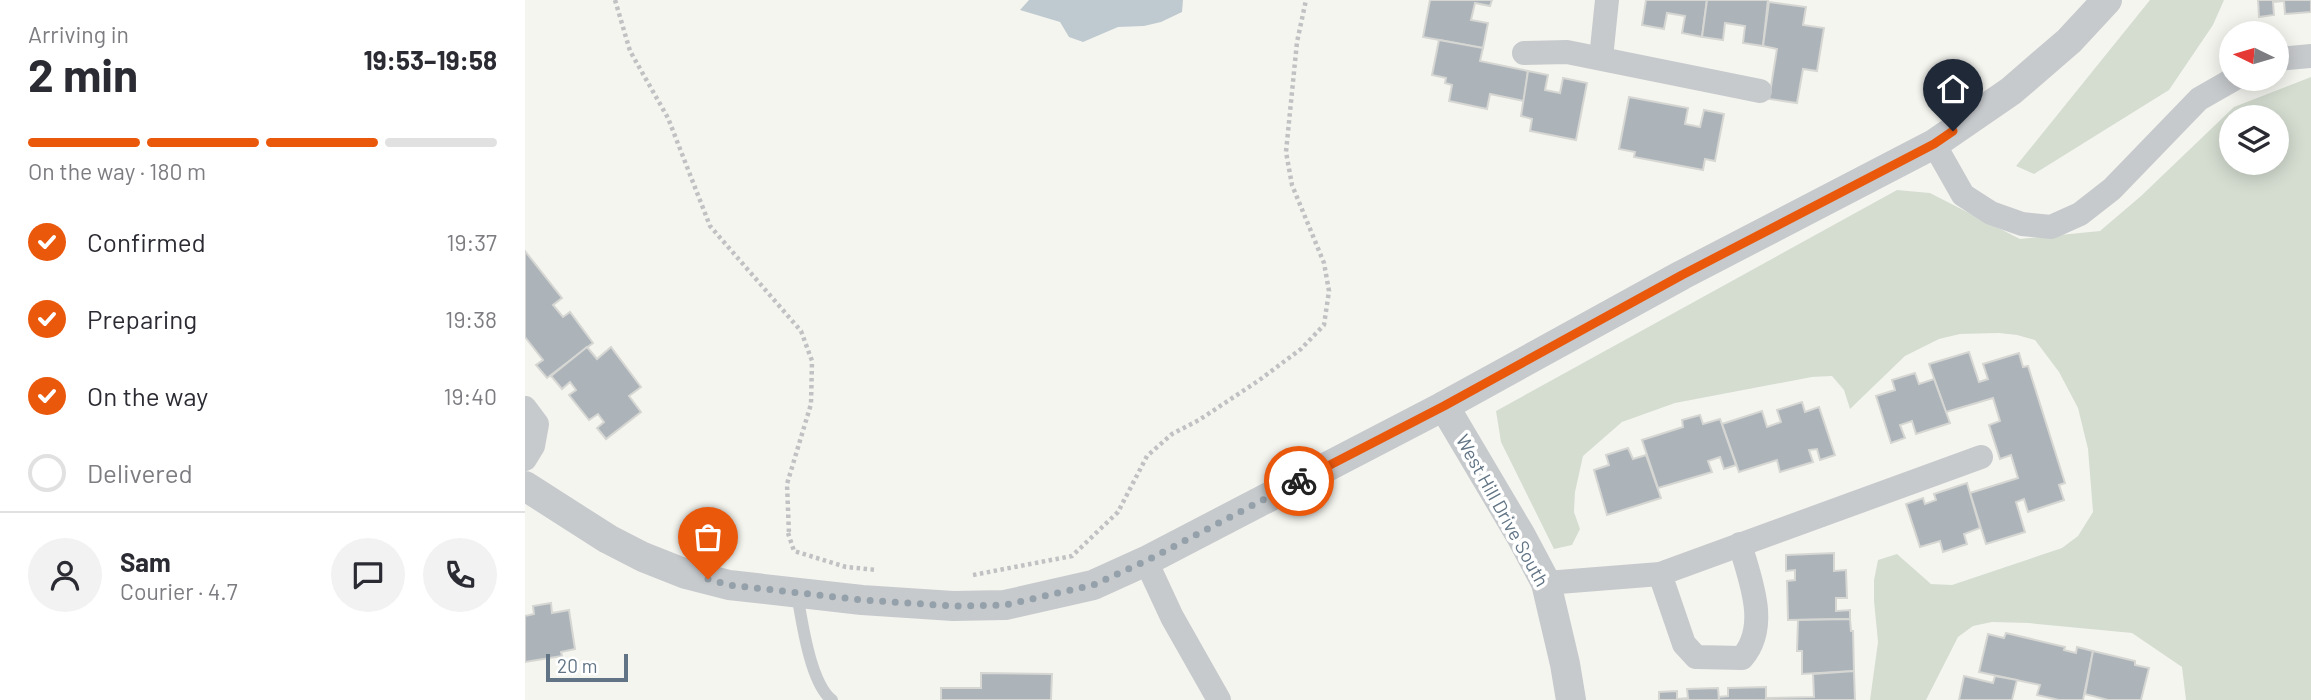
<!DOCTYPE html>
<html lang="en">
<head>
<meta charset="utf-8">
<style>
	:root { --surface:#fff; --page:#f2f2f3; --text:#2b2b33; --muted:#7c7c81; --line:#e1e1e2; --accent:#ea580c }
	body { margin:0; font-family:Barlow,sans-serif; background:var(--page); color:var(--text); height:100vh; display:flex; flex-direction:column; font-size:26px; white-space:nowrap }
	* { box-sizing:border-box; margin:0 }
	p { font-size:23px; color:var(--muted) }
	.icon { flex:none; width:38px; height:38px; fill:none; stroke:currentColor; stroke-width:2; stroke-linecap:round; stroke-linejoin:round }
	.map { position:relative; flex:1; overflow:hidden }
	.side { display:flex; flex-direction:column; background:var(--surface); width:525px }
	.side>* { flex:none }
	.needle { width:46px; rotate:275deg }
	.controls { position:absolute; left:1694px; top:21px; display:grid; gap:14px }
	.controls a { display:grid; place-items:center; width:70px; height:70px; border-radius:50%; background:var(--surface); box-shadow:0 4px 18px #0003; font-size:35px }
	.scale { position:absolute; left:21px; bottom:18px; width:82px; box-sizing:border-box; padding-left:7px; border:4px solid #617485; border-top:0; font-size:19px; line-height:24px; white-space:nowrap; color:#617485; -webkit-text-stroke:5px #fff; paint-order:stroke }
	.pin { position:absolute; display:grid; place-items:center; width:60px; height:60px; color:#fff; margin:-72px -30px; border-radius:50% 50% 50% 0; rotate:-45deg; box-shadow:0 0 7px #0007 }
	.pin .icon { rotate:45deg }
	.courier { position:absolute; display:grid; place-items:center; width:70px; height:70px; margin:-35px; border:5px solid #ea580c; border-radius:50%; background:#fff; color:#222; box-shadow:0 2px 9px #0007 }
	.headline em { font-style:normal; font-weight:700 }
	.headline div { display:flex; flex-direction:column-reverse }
	.headline { display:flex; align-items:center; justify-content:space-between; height:119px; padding:0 28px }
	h1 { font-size:46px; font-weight:700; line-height:52px }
	.bar { display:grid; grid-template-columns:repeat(4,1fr); gap:10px 7px; align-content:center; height:84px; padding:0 28px }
	.bar i { height:9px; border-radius:5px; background:var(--line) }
	.bar .current { background:var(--accent) }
	.bar p { grid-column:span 4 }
	.line { display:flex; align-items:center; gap:18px; padding:0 28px; border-top:2px solid var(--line) }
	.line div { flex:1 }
	.round { display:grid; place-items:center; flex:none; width:74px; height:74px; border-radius:37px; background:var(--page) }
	ol { padding:0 28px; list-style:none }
	li { display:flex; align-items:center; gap:21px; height:77px }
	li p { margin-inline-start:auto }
	li .icon { padding:7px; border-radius:50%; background:var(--accent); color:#fff; stroke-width:4 }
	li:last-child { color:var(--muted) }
	li i { width:38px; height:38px; border:4px solid var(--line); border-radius:50% }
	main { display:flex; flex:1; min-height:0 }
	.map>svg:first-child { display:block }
	.green { fill:#d5ddd1; fill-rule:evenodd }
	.water { fill:#bfcad0 }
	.building { fill:#acb4ba; stroke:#d6d6d3; stroke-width:2 }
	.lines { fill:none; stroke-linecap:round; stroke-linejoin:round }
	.path { stroke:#c0c1c3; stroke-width:4.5; stroke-dasharray:3.5 3.5; stroke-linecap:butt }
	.service { stroke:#c7cacd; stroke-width:12 }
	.minor { stroke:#c7cacd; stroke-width:24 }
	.tertiary { stroke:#c7cacd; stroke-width:30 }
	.done { stroke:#95a1aa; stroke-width:7; stroke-dasharray:0 12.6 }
	.route { stroke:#ea580c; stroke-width:9 }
	.labels { text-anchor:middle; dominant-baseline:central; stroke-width:7; stroke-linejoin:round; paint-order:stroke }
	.street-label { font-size:19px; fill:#617485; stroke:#fff }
</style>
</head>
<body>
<main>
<section class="side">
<div class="headline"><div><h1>2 min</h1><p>Arriving in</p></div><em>19:53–19:58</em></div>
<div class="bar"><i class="current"></i><i class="current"></i><i class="current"></i><i></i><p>On the way · 180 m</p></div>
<ol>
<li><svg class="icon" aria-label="check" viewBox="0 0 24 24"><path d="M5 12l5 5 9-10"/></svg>Confirmed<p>19:37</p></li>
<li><svg class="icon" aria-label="check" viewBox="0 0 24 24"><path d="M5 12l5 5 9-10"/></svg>Preparing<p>19:38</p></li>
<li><svg class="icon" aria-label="check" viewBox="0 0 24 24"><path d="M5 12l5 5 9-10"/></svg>On the way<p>19:40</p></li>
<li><i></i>Delivered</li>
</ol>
<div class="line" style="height:126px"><a class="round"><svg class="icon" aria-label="person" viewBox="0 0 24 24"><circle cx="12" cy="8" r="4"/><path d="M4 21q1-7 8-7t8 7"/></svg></a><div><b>Sam</b><p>Courier · 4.7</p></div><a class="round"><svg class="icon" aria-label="chat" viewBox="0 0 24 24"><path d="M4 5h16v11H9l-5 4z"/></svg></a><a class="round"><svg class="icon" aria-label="phone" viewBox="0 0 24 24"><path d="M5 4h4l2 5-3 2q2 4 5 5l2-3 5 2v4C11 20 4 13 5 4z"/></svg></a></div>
</section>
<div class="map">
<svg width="1786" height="700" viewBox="0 0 1786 700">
	<rect width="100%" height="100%" fill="#f5f5f0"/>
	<g class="green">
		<polygon points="1625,0 1699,0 1688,25 1644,90 1509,174 1491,166"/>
		<path d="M 1786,77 L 1786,700 L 1661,700 L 1657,667 L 1607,633 L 1503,623 L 1467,622 L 1448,626 L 1433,637 L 1401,700 L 1345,700 L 1353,642 L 1349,601 L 1349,580 L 1353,560 L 1372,554 L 1406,584 L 1427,585 L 1537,548 L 1553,536 L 1568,512 L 1563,449 L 1553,408 L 1534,372 L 1510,340 L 1492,335 L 1474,333 L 1435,334 L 1414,339 L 1380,356 L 1325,409 L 1319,390 L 1307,376 L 1287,377 L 1150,403 L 1097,422 L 1058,456 L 1050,492 L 1049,512 L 1055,529 L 1047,545 L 1029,549 L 976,442 L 971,411 L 1372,190 L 1405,193 L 1495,239 L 1575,231 L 1616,196 L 1709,107 ZM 1706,117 L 1752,117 L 1752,163 L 1706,163 Z"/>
	</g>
	<polygon class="water" points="504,0 658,0 657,12 636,22 619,26 593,27 558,42 544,37 535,22 495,10"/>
	<g class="building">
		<polygon points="905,0 967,0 965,6 950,3 946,20 963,23 958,48 898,37"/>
		<polygon points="1121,0 1182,0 1177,37 1157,33 1160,16 1142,13 1139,29 1117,25"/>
		<polygon points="1182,0 1243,0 1238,46 1218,43 1220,26 1200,23 1198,40 1177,37"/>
		<polygon points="1733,0 1786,0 1786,12 1760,14 1759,1 1748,2 1749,15 1734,17"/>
		<polygon points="1244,2 1281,7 1278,25 1299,28 1292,71 1278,69 1272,103 1244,99 1252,49 1238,46"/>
		<polygon points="914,40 958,48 955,61 1003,71 999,101 965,94 962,109 924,101 927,85 920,83 921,78 907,75"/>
		<polygon points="1003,71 1023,75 1020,90 1035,93 1038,78 1062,83 1051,140 1005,131 1007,119 996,116"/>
		<polygon points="1104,97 1163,108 1160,124 1175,127 1179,110 1199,114 1190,161 1180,159 1178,170 1109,157 1110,152 1094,149"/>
		<polygon points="0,251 37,298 28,305 38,317 45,312 68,343 22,378 11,365 18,360 0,337"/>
		<polygon points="62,347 72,359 86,347 116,387 104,396 116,412 81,439 72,428 79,422 73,414 64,420 44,395 51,390 45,382 37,389 26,376"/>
		<polygon points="1444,352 1454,382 1463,379 1458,364 1494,353 1498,367 1503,366 1540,483 1534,485 1539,500 1503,512 1499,499 1491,502 1500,532 1461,544 1445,493 1493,478 1486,455 1475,459 1464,425 1475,421 1468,398 1421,412 1404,364"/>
		<polygon points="1390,373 1394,384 1409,379 1425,423 1391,434 1387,421 1375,425 1380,438 1366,443 1351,396 1370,390 1367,380"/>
		<polygon points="1277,402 1280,412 1294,407 1310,455 1295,460 1292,449 1284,450 1288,462 1255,472 1252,460 1214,472 1197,424 1237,411 1242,427 1256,422 1252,410"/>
		<polygon points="1175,415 1178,424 1195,419 1211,465 1199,469 1195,457 1183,461 1187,472 1133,488 1117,440 1158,427 1157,420"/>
		<polygon points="1103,448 1108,459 1121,455 1136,498 1082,515 1069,470 1084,465 1081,455"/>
		<polygon points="1442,483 1455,528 1439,534 1442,544 1418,552 1415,541 1395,547 1381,504 1398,498 1400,504 1411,500 1409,494"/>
		<polygon points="1309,553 1309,571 1321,570 1322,598 1311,598 1311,611 1325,610 1325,619 1263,620 1262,581 1270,580 1270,570 1261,571 1261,555"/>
		<polygon points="26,603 27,613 44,610 50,649 36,652 37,656 0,662 0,616 9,614 8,606"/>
		<polygon points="1325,619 1326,631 1328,631 1329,671 1277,674 1277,651 1272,651 1273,620"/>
		<polygon points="1481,633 1540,647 1539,650 1551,653 1552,647 1568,651 1558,700 1534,700 1512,695 1515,685 1454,672 1463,634 1479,638"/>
		<polygon points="1568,651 1610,661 1610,665 1624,668 1616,700 1583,700 1560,694"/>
		<polygon points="1329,671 1330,700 1241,700 1241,698 1289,697 1288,674"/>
		<polygon points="456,673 527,674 526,700 416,700 416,688 456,688"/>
		<polygon points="1439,676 1468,683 1470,676 1492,680 1487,700 1434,700"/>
		<polygon points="1241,687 1241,700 1194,700 1194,697 1203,696 1203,688"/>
		<polygon points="1193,688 1194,700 1134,700 1134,692 1152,691 1152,699 1163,698 1162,689"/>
	</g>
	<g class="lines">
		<g class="path">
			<polyline points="90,0 105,51 143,118 185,226 276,331 287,361 286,404 262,484 264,534"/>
			<polyline points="263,533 269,551 321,567 352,570"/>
			<polyline points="448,575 547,556 593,512 622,456 647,434 674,420 733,381 776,349 799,325 804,291 799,263 767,185 761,152 772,42 781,0"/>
		</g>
		<path class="service" d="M 272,594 C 277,621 285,683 307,700"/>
		<g class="minor">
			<polyline points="999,53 1042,52 1235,91"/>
			<polyline points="1076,58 1082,0"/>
			<polyline points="1752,59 1786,56"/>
			<polyline points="1409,144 1438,195 1466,213 1497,224 1526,227 1555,214 1587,189 1674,99 1709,79"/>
			<polyline points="0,408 12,424 8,446 0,459"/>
			<polyline points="621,561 647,617 694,700"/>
			<path d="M 1135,574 L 1159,644 L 1171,657 L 1217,658 C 1245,626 1225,580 1215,544"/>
			<polyline points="1021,583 1135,574 1456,457"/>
		</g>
		<g class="tertiary">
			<polyline points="919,406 996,536 1021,583 1040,664 1046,700"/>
			<polyline points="0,486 83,539 118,557 161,574 204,585 337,600 428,606 480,605 568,585 621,561 919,406 1157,275 1409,144 1486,91 1544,41 1582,0"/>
		</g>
	</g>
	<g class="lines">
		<polyline class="done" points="183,579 204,585 337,600 428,606 480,605 568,585 621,561 774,481"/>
		<polyline class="route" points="774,481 919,406 1157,275 1409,144 1428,131"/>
	</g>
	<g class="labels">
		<g class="street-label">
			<text transform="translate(978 510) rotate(61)">West Hill Drive South</text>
		</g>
	</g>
</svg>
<div class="controls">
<a><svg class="needle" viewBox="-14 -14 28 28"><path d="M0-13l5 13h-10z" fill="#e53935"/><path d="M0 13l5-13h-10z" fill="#7c7c81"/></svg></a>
<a><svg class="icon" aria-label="layers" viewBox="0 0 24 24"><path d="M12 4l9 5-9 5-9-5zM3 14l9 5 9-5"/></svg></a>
</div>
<div class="scale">20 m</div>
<div class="pin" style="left:183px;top:579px;background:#ea580c"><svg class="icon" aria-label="bag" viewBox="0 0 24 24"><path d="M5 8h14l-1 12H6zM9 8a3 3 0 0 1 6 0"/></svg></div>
<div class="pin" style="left:1428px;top:131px;background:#1f2937"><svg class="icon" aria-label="home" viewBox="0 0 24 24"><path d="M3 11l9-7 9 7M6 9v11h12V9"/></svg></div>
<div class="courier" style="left:774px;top:481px"><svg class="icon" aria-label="bike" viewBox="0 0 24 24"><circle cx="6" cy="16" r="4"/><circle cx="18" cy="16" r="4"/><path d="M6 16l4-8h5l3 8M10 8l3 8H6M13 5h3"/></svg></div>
</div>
</main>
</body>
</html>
